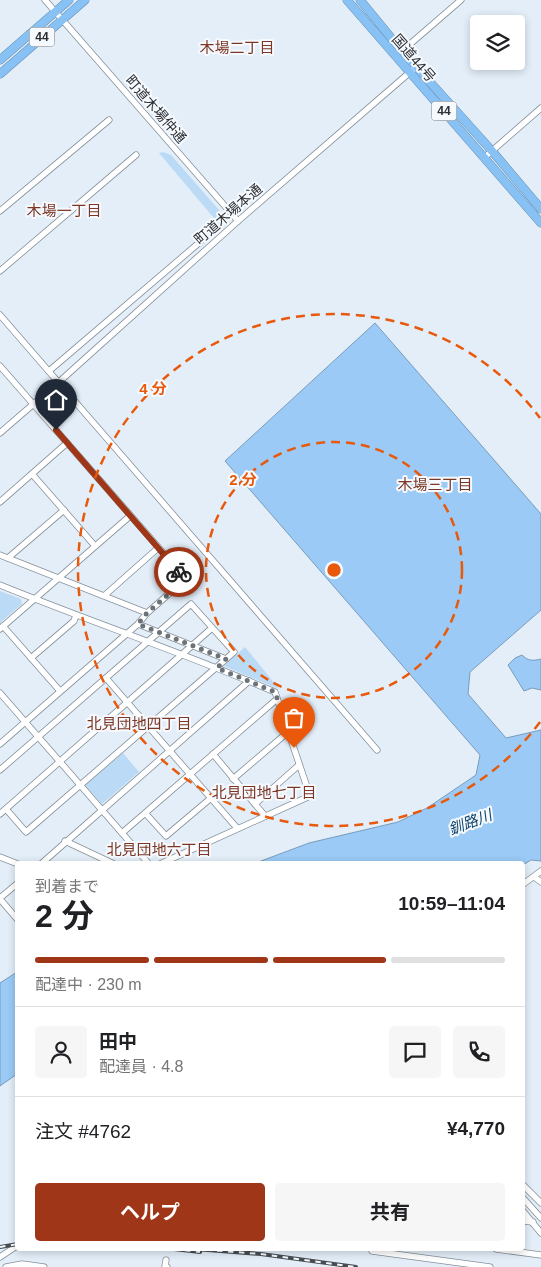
<!DOCTYPE html>
<html lang="ja">
<head>
<meta charset="utf-8">
<style>
	:root { --surface:#fff; --page:#f6f6f6; --text:#202124; --muted:#757577; --line:#e0e0e0; --accent:#9e3617 }
	body { margin:0; font-family:Arial,"Noto Sans JP",sans-serif; background:var(--page); color:var(--text); height:100vh; display:flex; flex-direction:column; font-size:19px; white-space:nowrap }
	* { box-sizing:border-box; margin:0 }
	p { font-size:16px; color:var(--muted) }
	.icon { flex:none; width:28px; height:28px; fill:none; stroke:currentColor; stroke-width:2; stroke-linecap:round; stroke-linejoin:round }
	.map { position:relative; flex:1; overflow:hidden }
	.drawer { position:absolute; left:15px; top:861px; width:510px; height:390px; display:flex; flex-direction:column; background:var(--surface); border-radius:5px; box-shadow:0 2px 8px #0003 }
	.drawer>* { flex:none }
	.fabs { position:absolute; left:470px; top:15px; display:grid; gap:10px }
	.fabs a { display:grid; place-items:center; width:55px; height:55px; border-radius:5px; background:var(--surface); box-shadow:0 2px 8px #0003; font-size:25px }
	.pin { position:absolute; display:grid; place-items:center; width:42px; height:42px; color:#fff; margin:-51px -21px; border-radius:50% 50% 50% 0; rotate:-45deg; box-shadow:0 0 5px #0007 }
	.pin .icon { rotate:45deg }
	.courier { position:absolute; display:grid; place-items:center; width:50px; height:50px; margin:-25px; border:4px solid #9e3617; border-radius:50%; background:#fff; color:#222; box-shadow:0 1px 6px #0007 }
	.head em { font-style:normal; font-weight:700 }
	.head div { display:flex; flex-direction:column-reverse }
	.head { display:flex; align-items:center; justify-content:space-between; height:85px; padding:0 20px }
	h1 { font-size:32px; font-weight:700; line-height:38px }
	.bar { display:grid; grid-template-columns:repeat(4,1fr); gap:8px 5px; align-content:center; height:60px; padding:0 20px }
	.bar i { height:6px; border-radius:4px; background:var(--line) }
	.bar .selected { background:var(--accent) }
	.bar p { grid-column:span 4 }
	.line { display:flex; align-items:center; gap:12px; padding:0 20px; border-top:1px solid var(--line) }
	.line div { flex:1 }
	.round { display:grid; place-items:center; flex:none; width:52px; height:52px; border-radius:5px; background:var(--page) }
	.button { display:flex; gap:10px; margin-top:auto; padding:10px 20px }
	.button a { flex:1; height:58px; border-radius:5px; background:var(--accent); color:#fff; font-size:20px; font-weight:700; line-height:58px; text-align:center }
	.button a+a { background:var(--page); color:var(--text) }
	.map>svg:first-child { display:block }
	.green { fill:#bbdaf6 }
	.water { fill:#9acaf5; stroke:#799cbb }
	.lines { fill:none; stroke-linecap:round; stroke-linejoin:round }
	.minor-casing { stroke:#859099; stroke-width:7 }
	.highway-casing { stroke:#678fb1; stroke-width:9 }
	.minor { stroke:#fff; stroke-width:5.5 }
	.highway { stroke:#88c2f5; stroke-width:8 }
	.rail-casing { stroke:#474d52; stroke-width:4 }
	.rail { stroke:#f6faff; stroke-width:2; stroke-dasharray:5.5; stroke-linecap:butt }
	.done { stroke:#6b7278; stroke-width:5; stroke-dasharray:0 9 }
	.route { stroke:#9e3617; stroke-width:6 }
	.ring { fill:none; stroke:#e8590c; stroke-width:2.5; stroke-dasharray:9 6 }
	.labels { text-anchor:middle; dominant-baseline:central; stroke-width:4; stroke-linejoin:round; paint-order:stroke }
	.shield { fill:#f6faff; stroke:#686c70; stroke-width:1 }
	.shield-label { font-size:12px; font-weight:bold; fill:#2b2f33 }
	.street-label { font-size:14px; fill:#2b2f33; stroke:#f6faff }
	.neighbourhood-label { font-size:15px; fill:#7b3724; stroke:#f6faff }
	.water-label { font-size:15px; font-style:italic; fill:#0d436c; stroke:#f6faff }
	.centre { fill:#e8590c; stroke:#f6faff; stroke-width:2.5 }
	.ring-label { font-size:15px; text-anchor:middle; font-weight:bold; fill:#e8590c; stroke:#f6faff; stroke-width:4; stroke-linejoin:round; paint-order:stroke }
</style>
</head>
<body>
<div class="map">
<svg width="541" height="1267" viewBox="0 0 541 1267">
	<rect width="100%" height="100%" fill="#e3eef9"/>
	<g class="green">
		<polygon points="163,152 171,155 226,218 219,224 159,153"/>
		<polygon points="0,591 21,599 22,604 0,623"/>
		<polygon points="245,647 279,689 224,666"/>
		<polygon points="123,753 139,772 102,804 85,785"/>
	</g>
	<g class="water">
		<polygon points="375,323 541,514 541,610 470,672 468,694 506,738 541,730 541,861 531,860 523,865 253,864 309,843 398,822 427,808 476,775 480,755 225,461"/>
		<path d="M 522,655 C 528,661 533,661 541,659 L 541,690 L 532,688 L 524,691 L 508,665 L 515,658 Z"/>
		<polygon points="17,972 17,1074 0,1086 0,983"/>
	</g>
	<g class="lines">
		<defs>
			<g id="minor">
				<polyline points="45,0 238,221"/>
				<polyline points="402,51 461,0"/>
				<polyline points="485,157 541,108"/>
				<polyline points="0,211 109,120"/>
				<polyline points="0,271 136,155"/>
				<polyline points="0,315 377,750"/>
				<polyline points="0,366 186,579 147,613 138,624 0,744"/>
				<polyline points="49,371 200,242"/>
				<polyline points="0,433 59,382 238,221 416,67"/>
				<polyline points="32,474 95,546"/>
				<polyline points="0,502 67,443"/>
				<polyline points="0,555 147,613"/>
				<polyline points="8,558 64,510"/>
				<path d="M 0,585 C 91,622 184,653 275,692 L 310,796 L 160,864"/>
				<polyline points="105,595 158,548"/>
				<polyline points="3,626 60,691"/>
				<polyline points="0,629 130,516"/>
				<polyline points="31,658 74,621 76,615"/>
				<polyline points="106,678 237,828"/>
				<polyline points="0,693 149,864"/>
				<polyline points="213,754 265,816"/>
				<polyline points="0,770 191,604 234,652 226,659 138,624"/>
				<polyline points="233,779 288,732"/>
				<polyline points="255,804 299,765"/>
				<polyline points="6,809 26,832 226,659"/>
				<polyline points="0,814 212,628"/>
				<polyline points="146,814 166,836 211,798"/>
				<polyline points="122,833 277,699"/>
				<polyline points="65,841 114,864"/>
				<polyline points="0,857 18,864"/>
				<polyline points="41,864 249,681"/>
				<polyline points="534,877 541,882"/>
				<polyline points="522,885 541,871"/>
				<polyline points="0,898 18,883"/>
				<polyline points="0,899 18,920"/>
				<polyline points="522,1184 541,1203"/>
				<polyline points="522,1197 541,1218"/>
				<polyline points="522,1210 541,1233"/>
				<polyline points="522,1221 533,1222"/>
				<polyline points="496,1249 541,1255"/>
				<polyline points="372,1251 490,1267"/>
				<polyline points="0,1257 18,1245"/>
				<polyline points="166,1260 165,1266 167,1267"/>
				<polyline points="6,1267 22,1264 44,1267"/>
			</g>
			<g id="highway">
				<polyline points="347,0 541,223"/>
				<polyline points="360,0 402,51 492,151 541,209"/>
				<polyline points="0,60 69,0"/>
				<polyline points="0,74 85,0"/>
			</g>
		</defs>
		<use href="#minor" class="minor-casing"/>
		<use href="#highway" class="highway-casing"/>
		<use href="#minor" class="minor"/>
		<use href="#highway" class="highway"/>
		<defs>
			<g id="rail">
				<polyline points="0,1247 18,1244"/>
				<polyline points="174,1249 200,1252"/>
				<polyline points="195,1249 261,1254 356,1267"/>
			</g>
		</defs>
		<use href="#rail" class="rail-casing"/>
		<use href="#rail" class="rail"/>
	</g>
	<g class="lines">
		<polyline class="done" points="179,572 186,579 147,613 138,624 226,659 217,668 275,692 294,748"/>
		<polyline class="route" points="56,430 179,572"/>
	</g>
	<g class="ring">
		<circle cx="334" cy="570" r="128"/>
		<path d="M540 722A256 256 0 1 1 540 418"/>
	</g>
	<g class="labels">
		<g class="shield">
			<rect x="29.5" y="27.5" width="25" height="19" rx="4"/>
			<rect x="431.5" y="101.5" width="25" height="19" rx="4"/>
		</g>
		<g class="shield-label">
			<text x="42" y="37">44</text>
			<text x="444" y="111">44</text>
		</g>
		<g class="street-label">
			<text transform="translate(414 58) rotate(49)">国道44号</text>
			<text transform="translate(156 109) rotate(49)">町道木場仲通</text>
			<text transform="translate(228 214) rotate(-41)">町道木場本通</text>
		</g>
		<g class="neighbourhood-label">
			<text x="237" y="47">木場二丁目</text>
			<text x="64" y="210">木場一丁目</text>
			<text x="435" y="484">木場三丁目</text>
			<text x="139" y="723">北見団地四丁目</text>
			<text x="264" y="792">北見団地七丁目</text>
			<text x="159" y="849">北見団地六丁目</text>
		</g>
		<g class="water-label">
			<text transform="translate(470 822) rotate(-21)">釧路川</text>
		</g>
	</g>
	<circle cx="334" cy="570" r="8" class="centre"/>
	<g class="ring-label">
		<text x="153" y="394">4 分</text>
		<text x="243" y="485">2 分</text>
	</g>
</svg>
<div class="fabs">
<a><svg class="icon" aria-label="layers" viewBox="0 0 24 24"><path d="M12 4l9 5-9 5-9-5zM3 14l9 5 9-5"/></svg></a>
</div>
<div class="pin" style="left:294px;top:748px;background:#ea580c"><svg class="icon" aria-label="bag" viewBox="0 0 24 24"><path d="M5 8h14l-1 12H6zM9 8a3 3 0 0 1 6 0"/></svg></div>
<div class="pin" style="left:56px;top:430px;background:#1f2937"><svg class="icon" aria-label="home" viewBox="0 0 24 24"><path d="M3 11l9-7 9 7M6 9v11h12V9"/></svg></div>
<div class="courier" style="left:179px;top:572px"><svg class="icon" aria-label="bike" viewBox="0 0 24 24"><circle cx="6" cy="16" r="4"/><circle cx="18" cy="16" r="4"/><path d="M6 16l4-8h5l3 8M10 8l3 8H6M13 5h3"/></svg></div>
<section class="drawer">
<div class="head"><div><h1>2 分</h1><p>到着まで</p></div><em>10:59–11:04</em></div>
<div class="bar"><i class="selected"></i><i class="selected"></i><i class="selected"></i><i></i><p>配達中 · 230 m</p></div>
<div class="line" style="height:90px"><a class="round"><svg class="icon" aria-label="person" viewBox="0 0 24 24"><circle cx="12" cy="8" r="4"/><path d="M4 21q1-7 8-7t8 7"/></svg></a><div><b>田中</b><p>配達員 · 4.8</p></div><a class="round"><svg class="icon" aria-label="chat" viewBox="0 0 24 24"><path d="M4 5h16v11H9l-5 4z"/></svg></a><a class="round"><svg class="icon" aria-label="phone" viewBox="0 0 24 24"><path d="M5 4h4l2 5-3 2q2 4 5 5l2-3 5 2v4C11 20 4 13 5 4z"/></svg></a></div>
<div class="line" style="height:65px"><div>注文 #4762</div><b>¥4,770</b></div>
<div class="button"><a>ヘルプ</a><a>共有</a></div>
</section>
</div>
</body>
</html>
